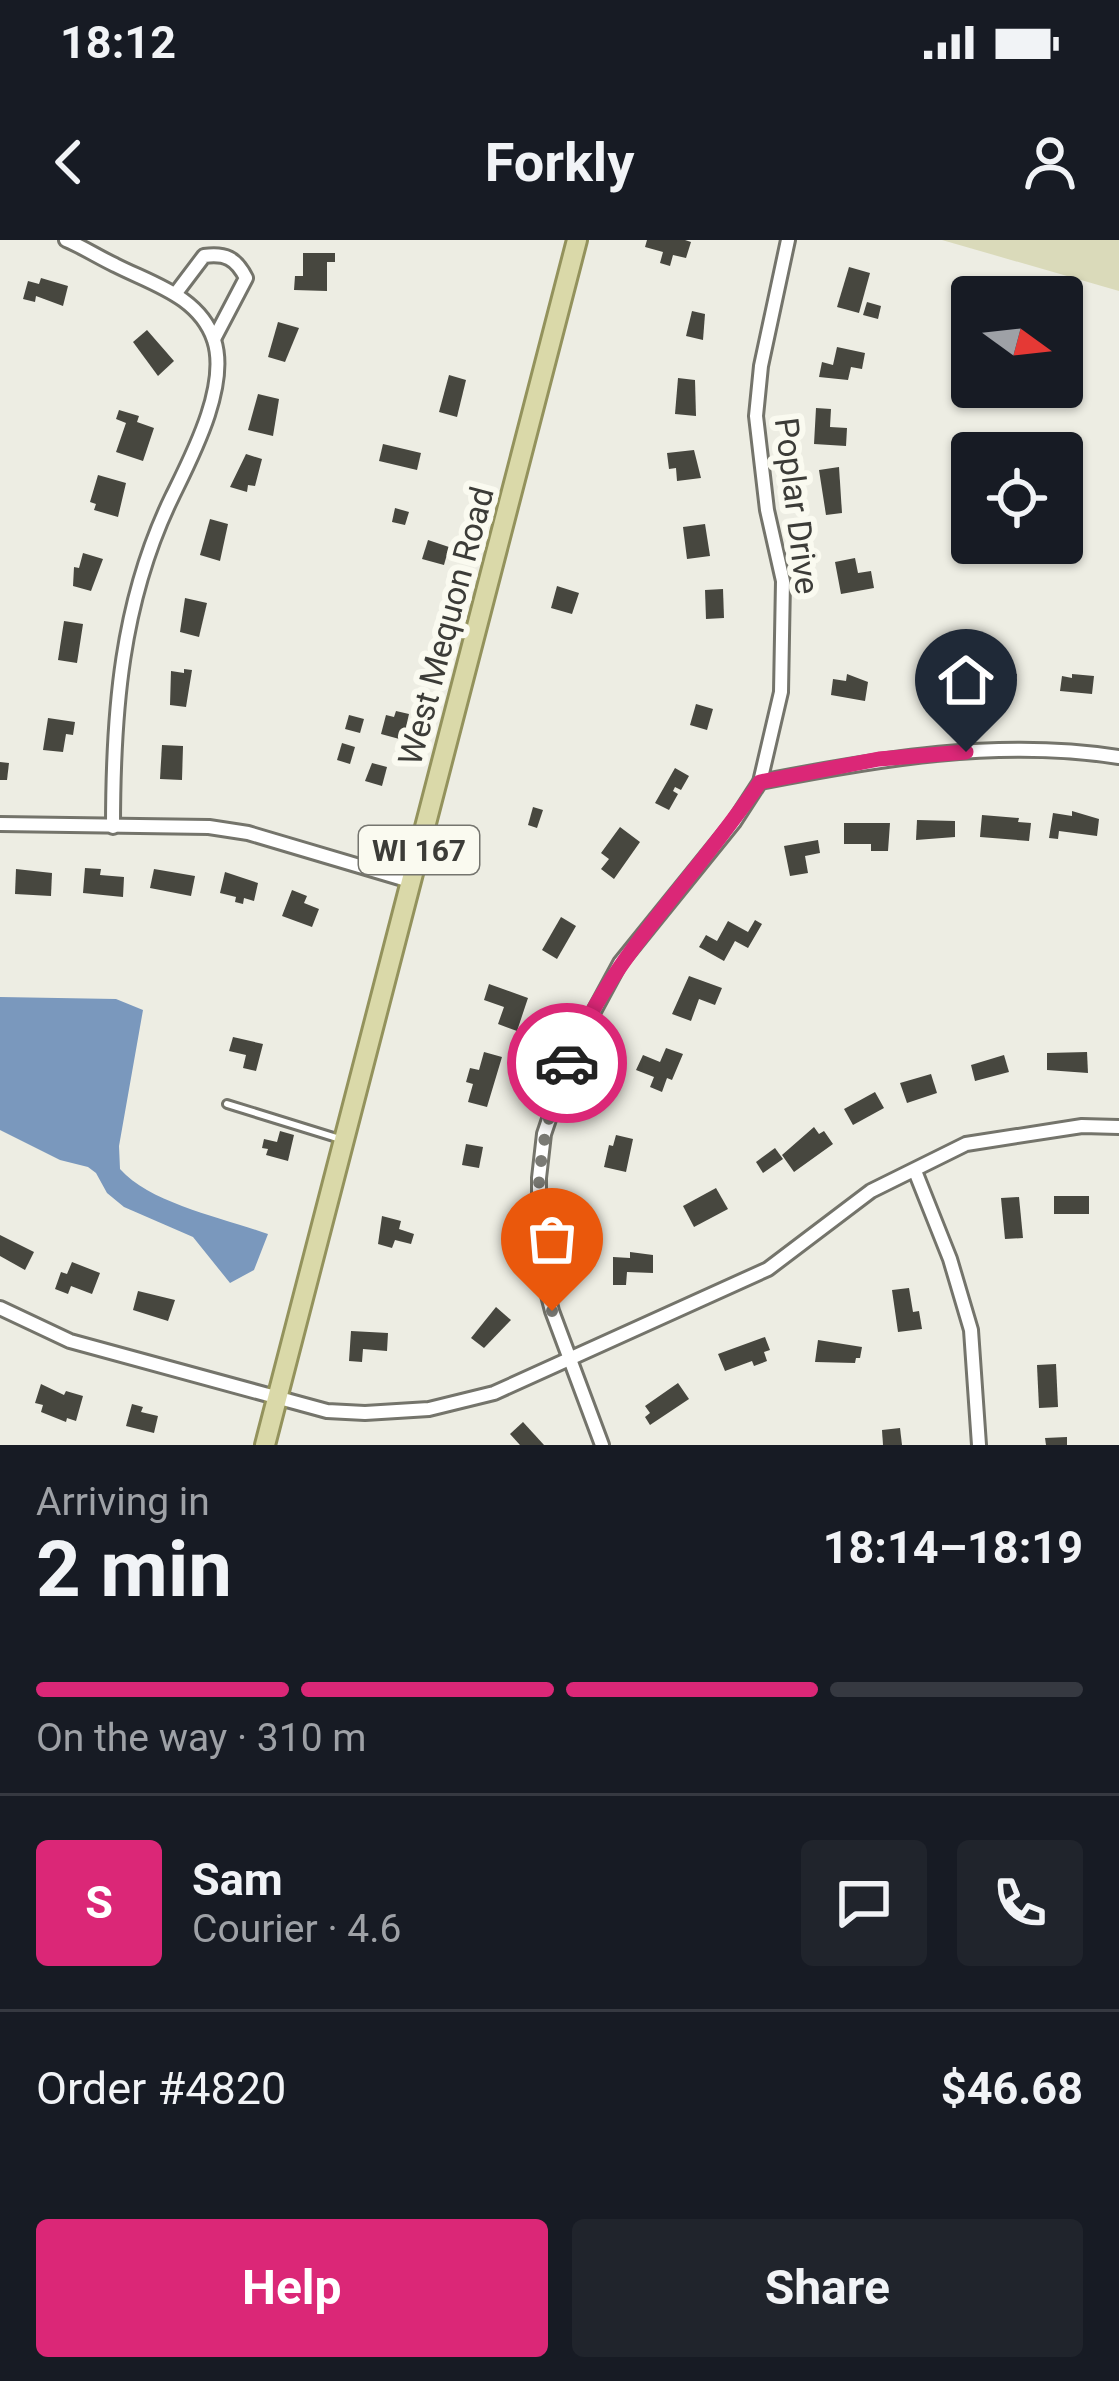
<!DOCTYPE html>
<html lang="en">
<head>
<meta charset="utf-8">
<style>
	:root { --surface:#171b24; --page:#20242c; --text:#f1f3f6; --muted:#9ea1a6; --line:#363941; --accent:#db2777 }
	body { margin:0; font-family:Roboto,sans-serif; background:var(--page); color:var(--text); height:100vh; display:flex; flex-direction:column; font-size:45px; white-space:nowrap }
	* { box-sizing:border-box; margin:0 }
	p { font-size:39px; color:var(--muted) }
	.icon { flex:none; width:66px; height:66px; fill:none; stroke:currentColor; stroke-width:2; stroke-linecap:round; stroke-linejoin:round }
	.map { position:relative; height:1205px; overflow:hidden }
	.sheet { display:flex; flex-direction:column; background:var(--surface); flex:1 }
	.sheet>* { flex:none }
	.needle { width:78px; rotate:105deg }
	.buttons { position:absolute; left:951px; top:36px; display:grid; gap:24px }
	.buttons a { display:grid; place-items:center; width:132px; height:132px; border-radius:12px; background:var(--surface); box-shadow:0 3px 9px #0004; font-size:60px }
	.pin { position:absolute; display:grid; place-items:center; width:102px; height:102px; color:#fff; margin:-123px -51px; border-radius:50% 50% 50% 0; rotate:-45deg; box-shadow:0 0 12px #0007 }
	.pin .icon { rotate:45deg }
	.courier { position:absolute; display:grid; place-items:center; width:120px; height:120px; margin:-60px; border:9px solid #db2777; border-radius:50%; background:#fff; color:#222; box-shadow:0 3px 15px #0007 }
	.headline em { font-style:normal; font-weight:700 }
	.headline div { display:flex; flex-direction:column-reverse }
	.headline { display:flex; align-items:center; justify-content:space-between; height:204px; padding:0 36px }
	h1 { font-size:78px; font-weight:700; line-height:90px }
	.bar { display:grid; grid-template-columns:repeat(4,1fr); gap:18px 12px; align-content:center; height:144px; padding:0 36px }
	.bar i { height:15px; border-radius:9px; background:var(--line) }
	.bar .current { background:var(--accent) }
	.bar p { grid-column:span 4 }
	.line { display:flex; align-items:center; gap:30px; padding:0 36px; border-top:3px solid var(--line) }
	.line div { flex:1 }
	.round { display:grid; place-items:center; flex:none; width:126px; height:126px; border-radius:12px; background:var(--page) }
	.action { display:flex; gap:24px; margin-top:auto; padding:24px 36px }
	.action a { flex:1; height:138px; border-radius:12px; background:var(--accent); color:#fff; font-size:48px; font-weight:700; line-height:138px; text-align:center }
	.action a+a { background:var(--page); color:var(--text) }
	.status { display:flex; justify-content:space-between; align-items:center; height:84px; padding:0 60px; background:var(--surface); direction:ltr }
	.status svg { height:33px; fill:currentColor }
	header { display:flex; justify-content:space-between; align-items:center; height:156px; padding:0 36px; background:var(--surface); font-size:54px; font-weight:700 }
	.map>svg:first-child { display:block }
	.green { fill:#dadaba }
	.water { fill:#7a98bd }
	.building { fill:#47473f }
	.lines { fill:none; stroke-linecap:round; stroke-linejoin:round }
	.lane-casing { stroke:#74746b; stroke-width:12 }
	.street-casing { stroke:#74746b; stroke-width:18 }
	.primary-casing { stroke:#93925c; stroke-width:24 }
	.lane { stroke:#fff; stroke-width:6 }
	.street { stroke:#fff; stroke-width:12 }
	.primary { stroke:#dad9a9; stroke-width:18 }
	.done { stroke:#7a7a74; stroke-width:12; stroke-dasharray:0 21.6 }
	.route { stroke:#db2777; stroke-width:15 }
	.labels { text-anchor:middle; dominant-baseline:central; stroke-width:12; stroke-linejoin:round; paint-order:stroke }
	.shield { fill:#fafaf0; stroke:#75756f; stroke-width:3 }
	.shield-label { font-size:30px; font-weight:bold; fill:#3c3c38 }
	.street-label { font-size:33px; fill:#3c3c38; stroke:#fafaf0 }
</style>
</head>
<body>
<div class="status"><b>18:12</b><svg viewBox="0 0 49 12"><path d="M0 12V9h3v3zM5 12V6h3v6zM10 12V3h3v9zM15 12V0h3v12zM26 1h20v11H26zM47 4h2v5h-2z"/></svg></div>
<header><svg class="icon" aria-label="back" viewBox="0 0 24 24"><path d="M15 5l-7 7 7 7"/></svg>Forkly<svg class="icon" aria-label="person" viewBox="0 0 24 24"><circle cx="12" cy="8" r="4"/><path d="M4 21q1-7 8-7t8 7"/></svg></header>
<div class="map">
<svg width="1119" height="1205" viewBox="0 0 1119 1205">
	<rect width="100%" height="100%" fill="#edede3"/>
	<polygon class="green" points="942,0 1119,0 1119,51"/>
	<path class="water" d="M 0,757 L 116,759 L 143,770 L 119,906 L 120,929 C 151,964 224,978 268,994 L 254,1030 L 230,1043 L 193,997 L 124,967 L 107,953 L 96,933 L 88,927 L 60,920 L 0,890 Z"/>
	<g class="building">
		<polygon points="647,0 685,0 691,2 686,18 673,15 670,26 660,23 663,12 645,7"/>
		<polygon points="303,13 335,13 335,22 327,22 327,51 294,50 295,36 303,36"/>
		<polygon points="849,27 870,33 859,73 837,67"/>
		<polygon points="41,38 68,46 63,66 36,56 35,62 23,59 28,41 39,44"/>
		<polygon points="867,62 881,66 878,79 863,75"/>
		<polygon points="692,71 705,74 703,100 686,96"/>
		<polygon points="278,82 299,88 285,122 268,117"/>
		<polygon points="147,90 174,121 158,136 133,102"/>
		<polygon points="837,107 865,113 862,129 851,127 848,140 819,137 822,122 833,125"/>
		<polygon points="449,135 466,140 457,177 439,172"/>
		<polygon points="678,138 695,140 696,176 675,174"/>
		<polygon points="258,154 279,159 273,196 248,190"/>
		<polygon points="816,168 831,169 830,187 847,188 846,206 814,204"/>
		<polygon points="119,170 139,176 137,182 154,188 143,221 116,212 126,183 116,179"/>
		<polygon points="383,204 421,213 417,230 379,221"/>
		<polygon points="694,210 701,238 677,241 676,228 669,229 667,213"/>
		<polygon points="246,214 262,219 255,246 248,245 247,252 230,247"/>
		<polygon points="839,227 842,273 826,275 819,230"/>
		<polygon points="98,235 126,243 118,277 94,270 96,264 90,262"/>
		<polygon points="395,268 409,272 405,285 392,282"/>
		<polygon points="210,279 228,284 220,321 200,315"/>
		<polygon points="705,284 710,316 687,319 683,287"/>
		<polygon points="428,300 449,307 444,325 422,319"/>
		<polygon points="83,313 103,319 91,351 73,346 74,327 79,328"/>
		<polygon points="855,318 858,333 871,331 874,348 841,354 835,322"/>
		<polygon points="557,346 579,353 572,374 551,368"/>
		<polygon points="723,349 724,378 706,379 705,350"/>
		<polygon points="185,358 207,363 199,397 180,392"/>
		<polygon points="64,381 83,384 77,423 58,420"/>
		<polygon points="925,420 948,423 947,432 966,434 963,454 921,448"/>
		<polygon points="184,429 192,430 186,467 170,465 171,431 184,433"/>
		<polygon points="989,431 1017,434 1014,452 986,453"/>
		<polygon points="847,434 868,442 865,461 831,455 833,439 846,441"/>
		<polygon points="1072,434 1094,436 1092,454 1060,451 1062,436 1072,438"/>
		<polygon points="696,464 713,469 707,490 690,485"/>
		<polygon points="396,471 409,474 403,500 381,494 386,475 394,477"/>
		<polygon points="349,475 364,479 360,493 345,489"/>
		<polygon points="48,478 75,482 73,495 66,494 63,512 43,510"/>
		<polygon points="342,503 355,507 350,524 337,520"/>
		<polygon points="162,505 183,506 182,540 160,539"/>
		<polygon points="0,522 9,523 7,540 0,540"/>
		<polygon points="372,523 387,527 382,546 365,541"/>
		<polygon points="675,528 689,536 681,550 675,547 673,551 678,554 669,570 655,563"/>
		<polygon points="533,567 543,570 537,588 528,585"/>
		<polygon points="1072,571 1099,579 1097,596 1059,591 1058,599 1049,598 1053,573 1072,576"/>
		<polygon points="982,575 1019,578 1018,582 1031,583 1029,601 980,597"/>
		<polygon points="917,580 955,581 955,597 916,600"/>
		<polygon points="844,583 890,583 888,611 871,611 871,604 844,604"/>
		<polygon points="620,587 640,602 614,639 601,629 609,619 601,613"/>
		<polygon points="818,600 820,613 805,616 808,633 790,636 784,606"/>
		<polygon points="85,628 101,629 100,635 124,637 123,657 83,653"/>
		<polygon points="16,629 52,633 51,656 15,654"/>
		<polygon points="154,629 195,636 191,656 150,648"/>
		<polygon points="225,632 258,643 254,661 244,658 243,664 235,662 236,657 220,653"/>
		<polygon points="292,650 307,656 304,663 319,669 312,687 282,676"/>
		<polygon points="561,677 576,686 557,719 542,710"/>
		<polygon points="755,680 762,684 748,708 735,701 724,721 699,707 706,695 717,701 728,681 748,692"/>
		<polygon points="689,736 722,748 715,765 699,759 691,781 672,774"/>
		<polygon points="489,744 528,758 517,791 498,784 504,767 484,760"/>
		<polygon points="233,797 263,804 256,831 243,828 246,815 229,811"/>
		<polygon points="666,808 683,814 672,840 667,838 662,852 650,847 654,837 636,830 643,815 660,822"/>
		<polygon points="484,812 502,817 487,867 468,862 473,844 466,842 470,828 479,830"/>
		<polygon points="1087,812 1088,833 1047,830 1047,813"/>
		<polygon points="1004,815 1009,832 975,841 971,825"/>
		<polygon points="931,834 937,853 907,863 900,843"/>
		<polygon points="875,852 884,868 853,885 844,869"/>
		<polygon points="814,887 819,894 824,891 833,904 794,932 782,915"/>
		<polygon points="280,891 294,895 288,921 266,915 268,909 262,908 264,899 277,902"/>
		<polygon points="616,895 633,899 626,932 604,927 609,905 613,906"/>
		<polygon points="466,904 483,907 479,928 462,925"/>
		<polygon points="775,908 783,919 763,933 756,922"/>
		<polygon points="716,948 728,969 694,987 683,966"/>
		<rect x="1054" y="956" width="35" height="18"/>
		<polygon points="1019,957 1023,998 1005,999 1001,958"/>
		<polygon points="382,976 401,981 399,989 414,994 411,1004 395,1000 392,1008 378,1004"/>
		<polygon points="0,995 34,1012 25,1030 0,1016"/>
		<polygon points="630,1012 653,1015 653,1033 627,1032 626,1045 613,1045 613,1017 630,1018"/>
		<polygon points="72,1022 100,1033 92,1054 71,1046 68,1054 55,1049 61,1032 67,1034"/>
		<polygon points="909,1048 913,1072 919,1071 922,1089 898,1092 892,1050"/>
		<polygon points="138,1051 175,1060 168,1081 133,1070"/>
		<polygon points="496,1067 511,1080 484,1108 471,1098"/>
		<polygon points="351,1091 388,1093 387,1111 363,1109 362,1122 349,1121"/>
		<polygon points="765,1097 770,1110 764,1112 767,1121 754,1126 752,1121 725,1131 718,1114"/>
		<polygon points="818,1100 862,1107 860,1118 856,1118 855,1123 815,1122"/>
		<polygon points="1056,1124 1058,1167 1039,1168 1037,1125"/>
		<polygon points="678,1143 689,1159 650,1185 645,1177 650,1173 645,1166"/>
		<polygon points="41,1144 64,1155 66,1151 83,1156 76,1181 67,1178 66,1182 41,1172 43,1165 35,1163"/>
		<polygon points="132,1164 143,1167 141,1172 158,1176 154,1193 126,1186"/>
		<polygon points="523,1182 544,1205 520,1205 510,1194"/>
		<polygon points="900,1188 902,1205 883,1205 882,1190"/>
		<polygon points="1067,1197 1067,1205 1046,1205 1045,1198"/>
	</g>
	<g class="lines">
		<defs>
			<polyline id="lane" points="227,864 340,899"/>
			<g id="street">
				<path d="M 66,0 C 83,7 98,17 115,25 C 152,44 199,56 214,100 C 229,146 192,216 172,257 C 121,362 113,472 113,587"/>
				<path d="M 176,53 L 204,16 C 225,13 236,18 246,38 L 214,99"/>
				<path d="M 760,542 C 878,519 999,498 1119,517"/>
				<polyline points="0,584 209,587 248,593 410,641"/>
				<polyline points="915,931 950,1019 971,1090 979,1205"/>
				<polyline points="0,1068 70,1101 327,1171 365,1173 429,1169 494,1153 768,1029 871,951 966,904 1082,886 1119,887"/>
				<polyline points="602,1205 552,1071 539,1020 539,938 544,894 571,814 620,723 734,582 760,542 781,452 783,341 767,270 756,176 761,126 788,0"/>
			</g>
			<polyline id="primary" points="265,1205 577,0"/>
		</defs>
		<use href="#lane" class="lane-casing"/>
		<use href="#street" class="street-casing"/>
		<use href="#primary" class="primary-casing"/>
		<use href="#lane" class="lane"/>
		<use href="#street" class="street"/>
		<use href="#primary" class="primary"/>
	</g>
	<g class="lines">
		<path class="done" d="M 552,1071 C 530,987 534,904 567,823"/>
		<path class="route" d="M 567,823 C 611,715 697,637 760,542 L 879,519 L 966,512"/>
	</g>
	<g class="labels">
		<rect class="shield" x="359" y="586" width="120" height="48" rx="9"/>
		<g class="shield-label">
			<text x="419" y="610">WI 167</text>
		</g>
		<g class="street-label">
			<text transform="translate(797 266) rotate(83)">Poplar Drive</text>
			<text transform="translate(446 386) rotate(-75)">West Mequon Road</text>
		</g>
	</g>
</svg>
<div class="buttons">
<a><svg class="needle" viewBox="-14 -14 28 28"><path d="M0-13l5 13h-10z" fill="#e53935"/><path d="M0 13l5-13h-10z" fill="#9ea1a6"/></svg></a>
<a><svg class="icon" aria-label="locate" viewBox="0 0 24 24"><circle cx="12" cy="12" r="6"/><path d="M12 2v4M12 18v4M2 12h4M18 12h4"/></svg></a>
</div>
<div class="pin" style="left:552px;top:1071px;background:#ea580c"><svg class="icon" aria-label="bag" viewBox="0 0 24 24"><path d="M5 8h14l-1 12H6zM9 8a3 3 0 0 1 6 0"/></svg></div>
<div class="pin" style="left:966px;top:512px;background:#1f2937"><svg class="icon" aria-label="home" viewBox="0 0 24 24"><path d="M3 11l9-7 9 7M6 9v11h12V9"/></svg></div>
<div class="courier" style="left:567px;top:823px"><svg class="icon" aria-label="car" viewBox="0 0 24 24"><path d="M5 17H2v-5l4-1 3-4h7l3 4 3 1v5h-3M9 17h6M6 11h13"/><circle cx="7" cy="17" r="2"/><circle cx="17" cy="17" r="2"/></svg></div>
</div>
<section class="sheet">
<div class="headline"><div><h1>2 min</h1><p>Arriving in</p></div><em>18:14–18:19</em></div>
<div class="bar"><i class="current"></i><i class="current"></i><i class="current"></i><i></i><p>On the way · 310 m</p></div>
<div class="line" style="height:216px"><b class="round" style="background:var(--accent);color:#fff">S</b><div><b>Sam</b><p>Courier · 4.6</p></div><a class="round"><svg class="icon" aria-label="chat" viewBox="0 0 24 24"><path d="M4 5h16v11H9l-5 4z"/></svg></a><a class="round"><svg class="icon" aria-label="phone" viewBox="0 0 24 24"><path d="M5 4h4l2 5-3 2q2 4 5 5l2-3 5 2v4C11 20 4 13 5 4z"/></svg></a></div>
<div class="line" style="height:156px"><div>Order #4820</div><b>$46.68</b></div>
<div class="action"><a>Help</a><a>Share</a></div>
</section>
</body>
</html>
